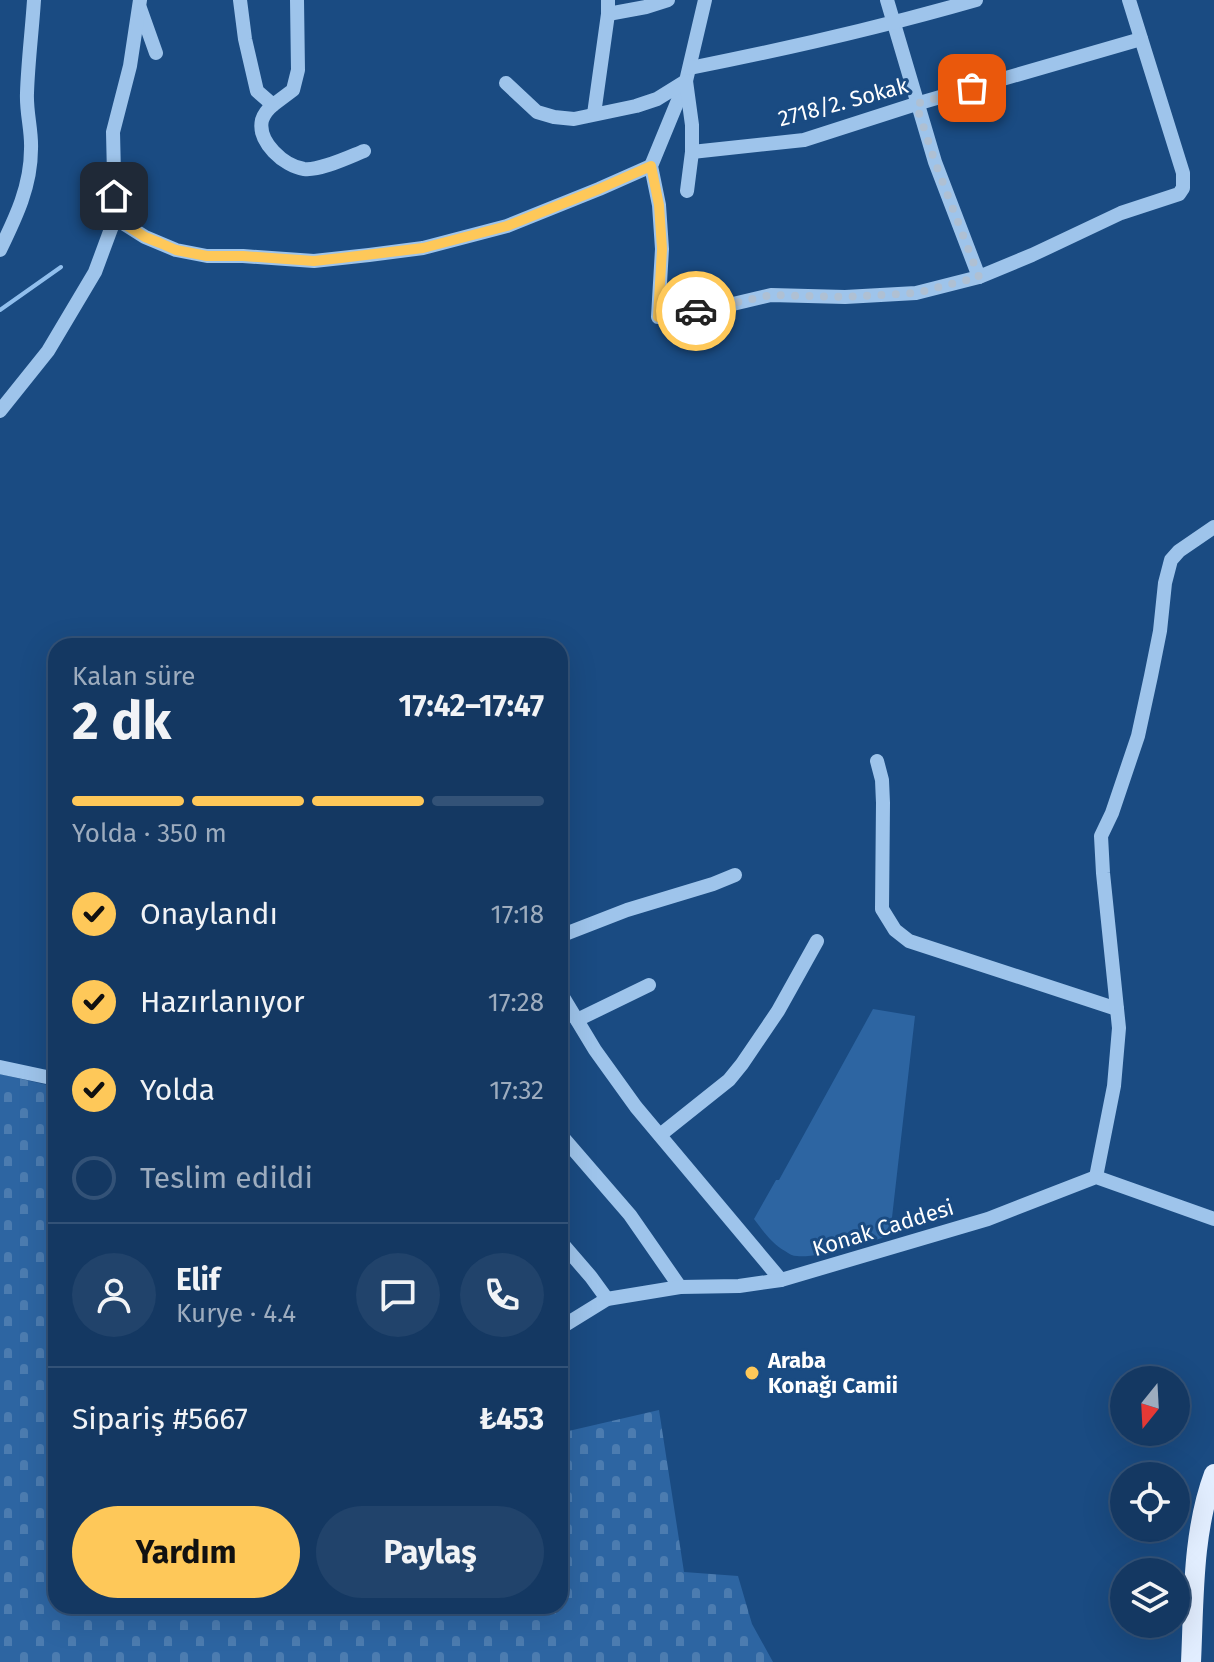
<!DOCTYPE html>
<html lang="tr">
<head>
<meta charset="utf-8">
<style>
	:root { --surface:#143862; --page:#21436b; --text:#f1f3f6; --muted:#9dacbe; --line:#335277; --accent:#fec859 }
	body { margin:0; font-family:"Fira Sans",sans-serif; background:var(--page); color:var(--text); height:100vh; display:flex; flex-direction:column; font-size:30px; white-space:nowrap }
	* { box-sizing:border-box; margin:0 }
	p { font-size:26px; color:var(--muted) }
	.icon { flex:none; width:44px; height:44px; fill:none; stroke:currentColor; stroke-width:2; stroke-linecap:round; stroke-linejoin:round }
	.map { position:relative; flex:1; overflow:hidden }
	.panel { position:absolute; left:48px; top:638px; width:520px; height:976px; display:flex; flex-direction:column; background:var(--surface); border-radius:24px; box-shadow:0 8px 32px #0002,0 0 0 2px var(--line) }
	.panel>* { flex:none }
	.needle { width:52px; rotate:198deg }
	.buttons { position:absolute; left:1110px; top:1366px; display:grid; gap:16px }
	.buttons a { display:grid; place-items:center; width:80px; height:80px; border-radius:50%; background:var(--surface); box-shadow:0 8px 32px #0002,0 0 0 2px var(--line); font-size:40px }
	.pin { position:absolute; display:grid; place-items:center; width:68px; height:68px; color:#fff; margin:-34px; border-radius:16px; box-shadow:0 4px 12px #0006 }
	.courier { position:absolute; display:grid; place-items:center; width:80px; height:80px; margin:-40px; border:6px solid #fec859; border-radius:50%; background:#fff; color:#222; box-shadow:0 2px 10px #0007 }
	.head em { font-style:normal; font-weight:700 }
	.head div { display:flex; flex-direction:column-reverse }
	.head { display:flex; align-items:center; justify-content:space-between; height:136px; padding:0 24px }
	h1 { font-size:52px; font-weight:700; line-height:60px }
	.bar { display:grid; grid-template-columns:repeat(4,1fr); gap:12px 8px; align-content:center; height:96px; padding:0 24px }
	.bar i { height:10px; border-radius:6px; background:var(--line) }
	.bar .current { background:var(--accent) }
	.bar p { grid-column:span 4 }
	.line { display:flex; align-items:center; gap:20px; padding:0 24px; border-top:2px solid var(--line) }
	.line div { flex:1 }
	.round { display:grid; place-items:center; flex:none; width:84px; height:84px; border-radius:42px; background:var(--page) }
	ol { padding:0 24px; list-style:none }
	li { display:flex; align-items:center; gap:24px; height:88px }
	li p { margin-inline-start:auto }
	li .icon { padding:8px; border-radius:50%; background:var(--accent); color:#111; stroke-width:4 }
	li:last-child { color:var(--muted) }
	li i { width:44px; height:44px; border:4px solid var(--line); border-radius:50% }
	.button { display:flex; gap:16px; margin-top:auto; padding:16px 24px }
	.button a { flex:1; height:92px; border-radius:48px; background:var(--accent); color:#111; font-size:32px; font-weight:700; line-height:92px; text-align:center }
	.button a+a { background:var(--page); color:var(--text) }
	.map>svg:first-child { display:block }
	.cemetery { fill:url(#cemetery-stones) }
	.park { fill:#2d65a2 }
	.lines { fill:none; stroke-linecap:round; stroke-linejoin:round }
	.stream { stroke:#91bfed; stroke-width:4 }
	.minor { stroke:#9ec4eb; stroke-width:14 }
	.major { stroke:#e2eeff; stroke-width:20 }
	.done { stroke:#afc0d3; stroke-width:8; stroke-dasharray:0 14.4 }
	.route { stroke:#fec859; stroke-width:10 }
	.poi-dot { fill:#fec859; stroke:#1a4b82; stroke-width:3 }
	.labels { text-anchor:middle; dominant-baseline:central; stroke-width:6; stroke-linejoin:round; paint-order:stroke }
	.street-label { font-size:22px; fill:#fff; stroke:#1a4b82 }
	.poi-label { font-size:22px; font-weight:bold; fill:#fff; stroke:#1a4b82; text-anchor:start }
</style>
</head>
<body>
<div class="map">
<svg width="1214" height="1662" viewBox="0 0 1214 1662">
	<defs>
		<pattern id="cemetery-stones" width="16" height="16" patternUnits="userSpaceOnUse" patternTransform="scale(2)"><rect width="16" height="16" fill="#2d65a2"/><path d="M2 7V4a2 2 0 0 1 4 0v3zM10 15v-3a2 2 0 0 1 4 0v3z" fill="#4c7cb0"/></pattern>
	</defs>
	<rect width="100%" height="100%" fill="#1a4b82"/>
	<polygon class="cemetery" points="0,1074 56,1087 56,1606 560,1606 560,1433 659,1410 684,1572 738,1576 752,1624 773,1662 0,1662"/>
	<path class="park" d="M 873,1009 L 915,1016 L 890,1235 C 873,1242 813,1259 797,1256 C 793,1256 789,1254 785,1251 C 772,1244 763,1231 754,1219 L 776,1180 L 779,1180 Z"/>
	<g class="lines">
		<polyline class="stream" points="0,310 61,267"/>
		<g class="minor">
			<polyline points="240,0 245,39 257,91 273,105 293,90 298,70 297,0"/>
			<polyline points="705,0 686,81 651,166 659,205 662,249 658,317 716,308 771,295 845,297 916,293 979,277 1032,255 1121,213 1179,194 1183,188 1183,173 1129,0"/>
			<polyline points="887,0 935,162 979,277"/>
			<polyline points="140,8 156,53"/>
			<polyline points="608,14 646,7 668,0"/>
			<path d="M 690,68 C 786,49 882,27 976,0"/>
			<polyline points="506,83 537,112 554,117 574,119 636,106 657,99 686,81 692,125 692,152 687,191"/>
			<path d="M 273,105 C 268,109 264,114 262,120 C 257,142 284,166 304,169 C 320,171 349,157 364,151"/>
			<polyline points="594,114 608,14 608,0"/>
			<polyline points="692,152 804,140 916,104 1141,39"/>
			<polyline points="115,218 145,237 176,250 207,256 243,256 314,261 369,255 423,248 507,226 599,189 651,166"/>
			<path d="M 0,250 C 16,217 31,186 31,149 C 32,131 26,112 27,93 C 28,62 32,31 34,0"/>
			<polyline points="0,411 48,351 95,272 115,218 113,132 130,66 140,0"/>
			<polyline points="877,761 882,780 883,803 882,909 895,930 909,941 1117,1009"/>
			<polyline points="560,936 627,910 713,884 735,875"/>
			<polyline points="560,992 595,1050 636,1107 781,1280"/>
			<polyline points="577,1020 649,985"/>
			<polyline points="0,1067 56,1079"/>
			<polyline points="560,1134 630,1215 680,1287"/>
			<polyline points="660,1135 729,1080 742,1064 778,1011 817,941"/>
			<polyline points="1096,1177 1114,1086 1119,1028 1103,873 1101,836 1112,813 1138,736 1151,676 1160,631 1165,583 1171,560 1179,551 1214,527"/>
			<polyline points="560,1241 591,1277 607,1299"/>
			<polyline points="560,1328 607,1299 680,1287 739,1286 781,1280 988,1219 1096,1177 1214,1219"/>
		</g>
		<path class="major" d="M 1191,1662 C 1194,1600 1192,1533 1214,1474"/>
	</g>
	<g class="lines">
		<polyline class="done" points="696,311 771,295 845,297 916,293 979,277 935,162 916,104 972,88"/>
		<polyline class="route" points="114,196 115,218 145,237 160,243 176,250 207,256 243,256 314,261 341,258 423,248 507,226 599,189 651,166 659,205 662,249 658,317 696,311"/>
	</g>
	<circle class="poi-dot" cx="752" cy="1373" r="8"/>
	<g class="labels">
		<g class="street-label">
			<text transform="translate(843 102) rotate(-15)">2718/2. Sokak</text>
			<text transform="translate(883 1228) rotate(-17)">Konak Caddesi</text>
		</g>
		<g class="poi-label">
			<text x="768" y="1360">Araba<tspan x="768" dy="25">Konağı Camii</tspan></text>
		</g>
	</g>
</svg>
<div class="buttons">
<a><svg class="needle" viewBox="-14 -14 28 28"><path d="M0-13l5 13h-10z" fill="#e53935"/><path d="M0 13l5-13h-10z" fill="#9dacbe"/></svg></a>
<a><svg class="icon" aria-label="locate" viewBox="0 0 24 24"><circle cx="12" cy="12" r="6"/><path d="M12 2v4M12 18v4M2 12h4M18 12h4"/></svg></a>
<a><svg class="icon" aria-label="layers" viewBox="0 0 24 24"><path d="M12 4l9 5-9 5-9-5zM3 14l9 5 9-5"/></svg></a>
</div>
<div class="pin" style="left:972px;top:88px;background:#ea580c"><svg class="icon" aria-label="bag" viewBox="0 0 24 24"><path d="M5 8h14l-1 12H6zM9 8a3 3 0 0 1 6 0"/></svg></div>
<div class="pin" style="left:114px;top:196px;background:#1f2937"><svg class="icon" aria-label="home" viewBox="0 0 24 24"><path d="M3 11l9-7 9 7M6 9v11h12V9"/></svg></div>
<div class="courier" style="left:696px;top:311px"><svg class="icon" aria-label="car" viewBox="0 0 24 24"><path d="M5 17H2v-5l4-1 3-4h7l3 4 3 1v5h-3M9 17h6M6 11h13"/><circle cx="7" cy="17" r="2"/><circle cx="17" cy="17" r="2"/></svg></div>
<section class="panel">
<div class="head"><div><h1>2 dk</h1><p>Kalan süre</p></div><em>17:42–17:47</em></div>
<div class="bar"><i class="current"></i><i class="current"></i><i class="current"></i><i></i><p>Yolda · 350 m</p></div>
<ol>
<li><svg class="icon" aria-label="check" viewBox="0 0 24 24"><path d="M5 12l5 5 9-10"/></svg>Onaylandı<p>17:18</p></li>
<li><svg class="icon" aria-label="check" viewBox="0 0 24 24"><path d="M5 12l5 5 9-10"/></svg>Hazırlanıyor<p>17:28</p></li>
<li><svg class="icon" aria-label="check" viewBox="0 0 24 24"><path d="M5 12l5 5 9-10"/></svg>Yolda<p>17:32</p></li>
<li><i></i>Teslim edildi</li>
</ol>
<div class="line" style="height:144px"><a class="round"><svg class="icon" aria-label="person" viewBox="0 0 24 24"><circle cx="12" cy="8" r="4"/><path d="M4 21q1-7 8-7t8 7"/></svg></a><div><b>Elif</b><p>Kurye · 4.4</p></div><a class="round"><svg class="icon" aria-label="chat" viewBox="0 0 24 24"><path d="M4 5h16v11H9l-5 4z"/></svg></a><a class="round"><svg class="icon" aria-label="phone" viewBox="0 0 24 24"><path d="M5 4h4l2 5-3 2q2 4 5 5l2-3 5 2v4C11 20 4 13 5 4z"/></svg></a></div>
<div class="line" style="height:104px"><div>Sipariş #5667</div><b>₺453</b></div>
<div class="button"><a>Yardım</a><a>Paylaş</a></div>
</section>
</div>
</body>
</html>
